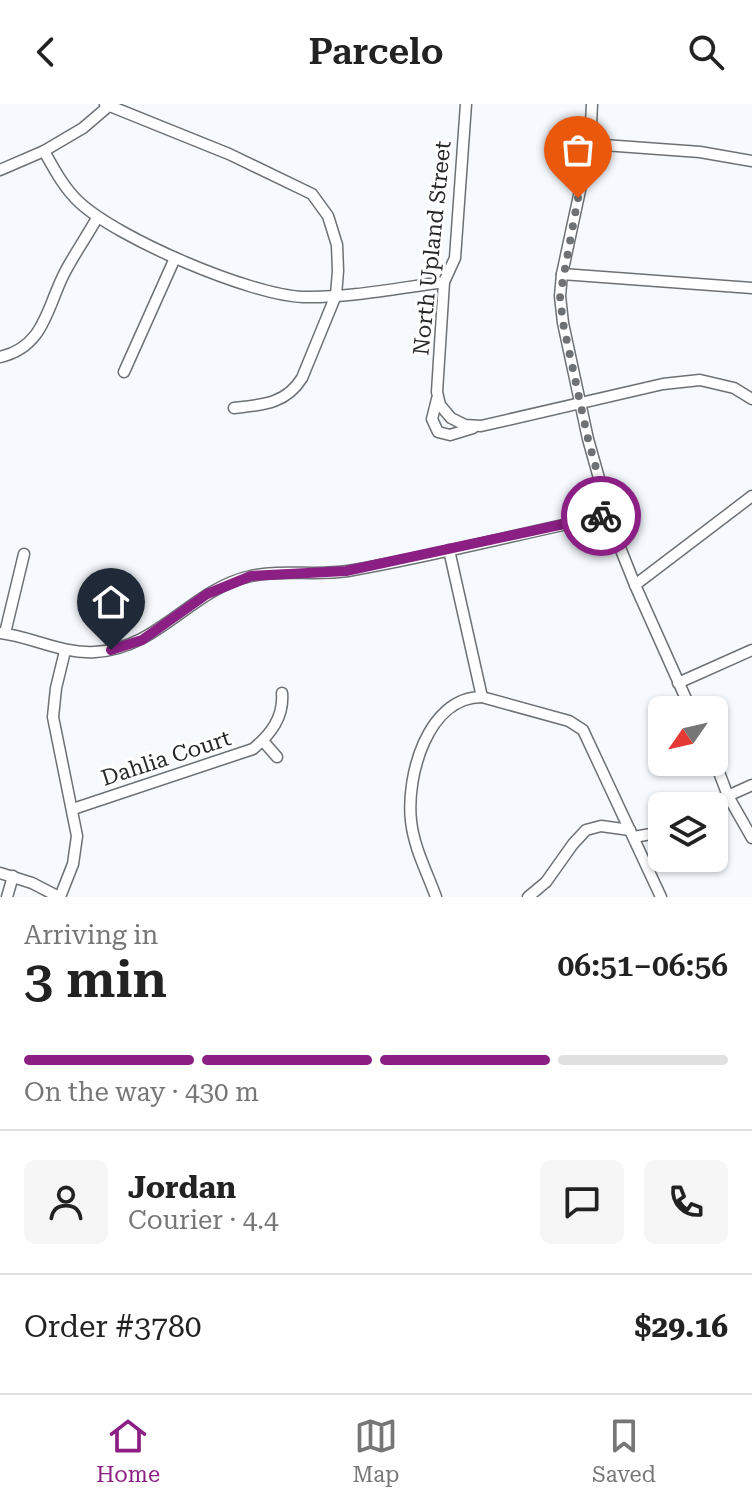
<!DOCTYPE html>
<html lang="en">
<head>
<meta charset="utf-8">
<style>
	:root { --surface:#fff; --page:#f6f6f6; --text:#222; --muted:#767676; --line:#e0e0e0; --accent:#8b1f84 }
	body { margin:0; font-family:"Roboto Serif",serif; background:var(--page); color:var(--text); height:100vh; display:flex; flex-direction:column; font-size:30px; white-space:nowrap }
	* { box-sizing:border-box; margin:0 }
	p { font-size:26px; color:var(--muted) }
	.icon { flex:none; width:44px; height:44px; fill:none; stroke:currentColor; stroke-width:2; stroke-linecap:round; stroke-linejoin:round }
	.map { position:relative; height:793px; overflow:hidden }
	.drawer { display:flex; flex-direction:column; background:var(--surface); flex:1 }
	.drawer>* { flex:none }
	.needle { width:52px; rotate:236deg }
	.fabs { position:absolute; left:648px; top:592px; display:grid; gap:16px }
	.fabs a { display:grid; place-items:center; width:80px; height:80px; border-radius:12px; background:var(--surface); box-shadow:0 2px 6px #0004; font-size:40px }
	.pin { position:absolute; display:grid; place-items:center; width:68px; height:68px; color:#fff; margin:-82px -34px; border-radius:50% 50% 50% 0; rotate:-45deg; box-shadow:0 0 8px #0007 }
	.pin .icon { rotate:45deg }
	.courier { position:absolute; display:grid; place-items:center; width:80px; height:80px; margin:-40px; border:6px solid #8b1f84; border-radius:50%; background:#fff; color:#222; box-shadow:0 2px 10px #0007 }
	.head em { font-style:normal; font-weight:600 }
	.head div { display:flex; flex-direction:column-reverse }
	.head { display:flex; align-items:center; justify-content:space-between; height:136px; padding:0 24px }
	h1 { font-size:52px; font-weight:600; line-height:60px }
	.bar { display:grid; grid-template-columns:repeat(4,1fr); gap:12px 8px; align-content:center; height:96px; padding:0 24px }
	.bar i { height:10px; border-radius:6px; background:var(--line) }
	.bar .current { background:var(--accent) }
	.bar p { grid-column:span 4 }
	.line { display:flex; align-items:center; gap:20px; padding:0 24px; border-top:2px solid var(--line) }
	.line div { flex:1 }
	.round { display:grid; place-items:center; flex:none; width:84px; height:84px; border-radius:12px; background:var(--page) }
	header { display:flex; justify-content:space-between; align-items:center; height:104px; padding:0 24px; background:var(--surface); font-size:36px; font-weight:600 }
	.tabs { display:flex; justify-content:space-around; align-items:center; height:112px; border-top:2px solid var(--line); background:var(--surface); font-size:22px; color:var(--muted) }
	.tabs a { display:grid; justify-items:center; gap:4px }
	.tabs .current { color:var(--accent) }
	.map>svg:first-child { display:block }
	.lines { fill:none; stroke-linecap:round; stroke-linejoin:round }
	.minor-casing { stroke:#6d7174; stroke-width:13 }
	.minor { stroke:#fff; stroke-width:10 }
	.done { stroke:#6f7274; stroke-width:8; stroke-dasharray:0 14.4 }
	.route { stroke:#8b1f84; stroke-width:10 }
	.labels { text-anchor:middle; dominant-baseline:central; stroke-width:6; stroke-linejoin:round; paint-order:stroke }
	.street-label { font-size:22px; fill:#262829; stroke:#fff }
</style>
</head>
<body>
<header><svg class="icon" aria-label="back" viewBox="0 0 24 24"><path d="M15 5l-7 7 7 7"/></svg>Parcelo<svg class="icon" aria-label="search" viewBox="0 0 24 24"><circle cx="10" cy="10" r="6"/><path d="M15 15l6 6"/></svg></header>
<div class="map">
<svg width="752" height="793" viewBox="0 0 752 793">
	<rect width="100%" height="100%" fill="#f6fafe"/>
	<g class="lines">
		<defs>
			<g id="minor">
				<path d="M 105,0 L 229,50 L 312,90 L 328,112 L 337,141 L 338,167 L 336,191 L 302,274 C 286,300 262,301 234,304"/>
				<polyline points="466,0 455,154 444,178 437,288 440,301 451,314 465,321 481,322 663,280 700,276 734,284 752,295"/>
				<polyline points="592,0 590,40 562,170 560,192 563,219 588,335 615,431 635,481 691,606"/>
				<polyline points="590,40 700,48 752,57"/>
				<path d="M 44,47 C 54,65 64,84 79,98 C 117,134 250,191 303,193 C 349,194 398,184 444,178"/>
				<polyline points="0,66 44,47 83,24 111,0"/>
				<polyline points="562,170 752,184"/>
				<path d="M 0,253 C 45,243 47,202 65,168 C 75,149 87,132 97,114"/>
				<polyline points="124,268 175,154"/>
				<polyline points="437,295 432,315 438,328 450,331 473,324"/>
				<polyline points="449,446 482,593 569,617 583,626 661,793"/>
				<polyline points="635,481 752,392"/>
				<path d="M 0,529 C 33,533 61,550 95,548 C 158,545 191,485 251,472 C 283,465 315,472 348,467 C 435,452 522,429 609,411"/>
				<polyline points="5,529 24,450"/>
				<polyline points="678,579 752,546"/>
				<polyline points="263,637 277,653"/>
				<polyline points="714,655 728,692 752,734"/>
				<polyline points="713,702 721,695 752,681"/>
				<path d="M 73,705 L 253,645 C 271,630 284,613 282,589"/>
				<polyline points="634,733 662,728"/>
				<polyline points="0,769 32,779 59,793"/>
				<polyline points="7,793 13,772"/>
				<polyline points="60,793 73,760 77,732 53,613 56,584 65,547"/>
				<path d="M 436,793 C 427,768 414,744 411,717 C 406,673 427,593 482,593"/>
				<polyline points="528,793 546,778 573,740 586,726 601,722 630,726"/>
			</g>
		</defs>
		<use href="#minor" class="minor-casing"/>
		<use href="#minor" class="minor"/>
	</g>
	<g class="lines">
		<polyline class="done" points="578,94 560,192 563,219 588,335 609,411 601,412"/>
		<polyline class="route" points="111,546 142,536 207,490 251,472 346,467 601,412"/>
	</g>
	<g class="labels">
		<g class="street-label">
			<text transform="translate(432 144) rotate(-84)">North Upland Street</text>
			<text transform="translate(166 654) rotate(-18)">Dahlia Court</text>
		</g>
	</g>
</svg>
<div class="fabs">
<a><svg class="needle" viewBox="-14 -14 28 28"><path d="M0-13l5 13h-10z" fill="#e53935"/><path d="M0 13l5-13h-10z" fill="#767676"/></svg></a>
<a><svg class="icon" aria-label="layers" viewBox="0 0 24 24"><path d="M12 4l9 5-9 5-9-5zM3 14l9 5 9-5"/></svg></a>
</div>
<div class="pin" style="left:578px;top:94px;background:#ea580c"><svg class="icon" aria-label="bag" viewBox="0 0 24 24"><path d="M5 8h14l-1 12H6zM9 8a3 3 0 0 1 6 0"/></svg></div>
<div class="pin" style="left:111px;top:546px;background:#1f2937"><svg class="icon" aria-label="home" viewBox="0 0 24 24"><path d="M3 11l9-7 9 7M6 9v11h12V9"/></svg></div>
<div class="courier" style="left:601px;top:412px"><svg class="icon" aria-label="bike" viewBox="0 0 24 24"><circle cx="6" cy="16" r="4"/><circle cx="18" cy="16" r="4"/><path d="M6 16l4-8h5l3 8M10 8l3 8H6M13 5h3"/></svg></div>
</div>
<section class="drawer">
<div class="head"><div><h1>3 min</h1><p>Arriving in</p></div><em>06:51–06:56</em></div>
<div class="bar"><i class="current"></i><i class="current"></i><i class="current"></i><i></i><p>On the way · 430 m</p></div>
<div class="line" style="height:144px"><a class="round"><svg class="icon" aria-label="person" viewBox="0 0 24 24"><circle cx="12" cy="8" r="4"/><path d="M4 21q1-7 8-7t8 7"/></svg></a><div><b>Jordan</b><p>Courier · 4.4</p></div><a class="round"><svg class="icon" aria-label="chat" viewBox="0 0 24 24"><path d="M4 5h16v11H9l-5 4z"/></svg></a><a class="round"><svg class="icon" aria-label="phone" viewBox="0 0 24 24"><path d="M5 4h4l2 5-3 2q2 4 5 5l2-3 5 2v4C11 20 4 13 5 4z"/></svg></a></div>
<div class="line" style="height:104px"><div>Order #3780</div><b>$29.16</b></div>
</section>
<nav class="tabs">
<a class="current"><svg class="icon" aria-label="home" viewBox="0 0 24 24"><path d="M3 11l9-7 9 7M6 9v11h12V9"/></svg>Home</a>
<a><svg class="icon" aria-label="map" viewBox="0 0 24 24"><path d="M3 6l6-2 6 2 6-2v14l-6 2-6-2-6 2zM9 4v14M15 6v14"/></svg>Map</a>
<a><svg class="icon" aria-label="saved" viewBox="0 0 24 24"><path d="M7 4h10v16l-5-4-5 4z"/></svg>Saved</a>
</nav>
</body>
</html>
